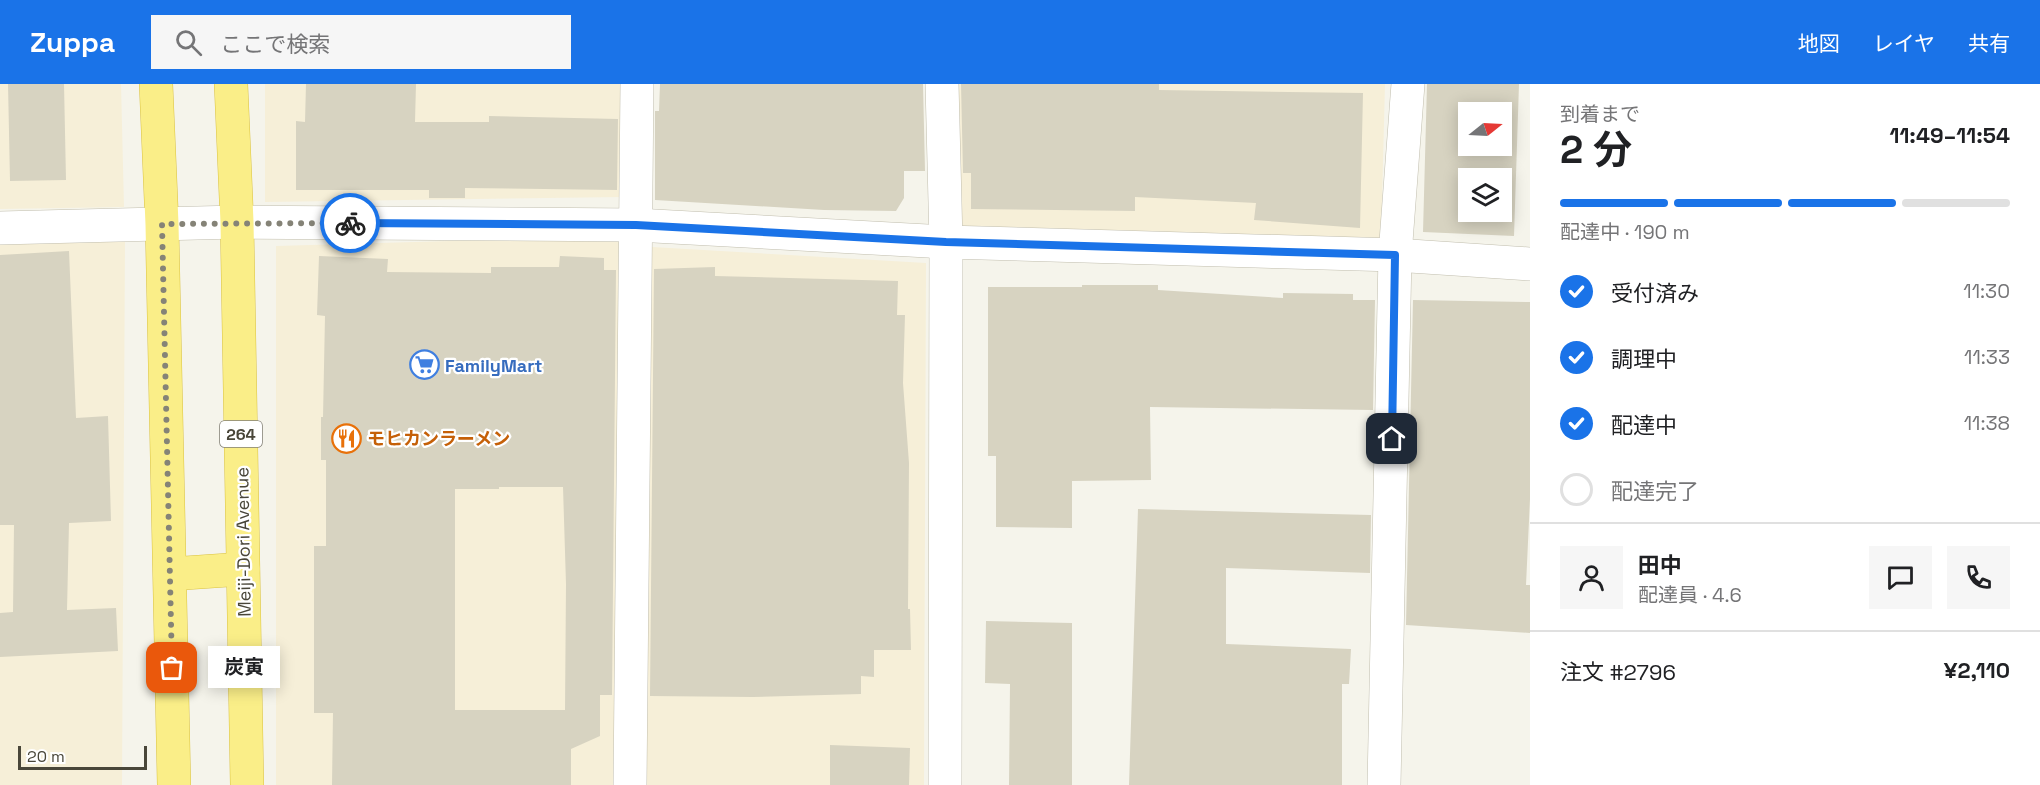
<!DOCTYPE html>
<html lang="ja">
<head>
<meta charset="utf-8">
<style>
	:root { --surface:#fff; --page:#f6f6f6; --text:#202124; --muted:#757577; --line:#e0e0e0; --accent:#1a73e8 }
	body { margin:0; font-family:"Space Grotesk","Noto Sans JP",sans-serif; background:var(--page); color:var(--text); height:100vh; display:flex; flex-direction:column; font-size:22px; white-space:nowrap }
	* { box-sizing:border-box; margin:0 }
	p { font-size:20px; color:var(--muted) }
	.icon { flex:none; width:33px; height:33px; fill:none; stroke:currentColor; stroke-width:2; stroke-linecap:round; stroke-linejoin:round }
	.map { position:relative; flex:1; overflow:hidden }
	.panel { display:flex; flex-direction:column; background:var(--surface); width:510px }
	.panel>* { flex:none }
	.needle { width:39px; rotate:72deg }
	.fabs { position:absolute; left:1458px; top:18px; display:grid; gap:12px }
	.fabs a { display:grid; place-items:center; width:54px; height:54px; border-radius:0px; background:var(--surface); box-shadow:0 3px 15px #0003; font-size:30px }
	.scale { position:absolute; left:18px; bottom:15px; width:129px; box-sizing:border-box; padding-left:6px; border:3px solid #494639; border-top:0; font-size:16px; line-height:21px; white-space:nowrap; color:#494639; -webkit-text-stroke:4px #fff; paint-order:stroke }
	.pin { position:absolute; display:grid; place-items:center; width:51px; height:51px; color:#fff; margin:-26px; border-radius:12px; box-shadow:0 3px 9px #0006 }
	.courier { position:absolute; display:grid; place-items:center; width:60px; height:60px; margin:-30px; border:4px solid #1a73e8; border-radius:50%; background:#fff; color:#222; box-shadow:0 2px 8px #0007 }
	.bubble { position:absolute; height:42px; border-radius:0px; background:var(--surface); box-shadow:0 3px 15px #0003; font-size:20px; font-weight:700; line-height:42px; text-align:center }
	.head em { font-style:normal; font-weight:700 }
	.head div { display:flex; flex-direction:column-reverse }
	.head { display:flex; align-items:center; justify-content:space-between; height:102px; padding:0 30px }
	h1 { font-size:39px; font-weight:700; line-height:45px }
	.bar { display:grid; grid-template-columns:repeat(4,1fr); gap:9px 6px; align-content:center; height:72px; padding:0 30px }
	.bar i { height:8px; border-radius:4px; background:var(--line) }
	.bar .current { background:var(--accent) }
	.bar p { grid-column:span 4 }
	.line { display:flex; align-items:center; gap:15px; padding:0 30px; border-top:2px solid var(--line) }
	.line div { flex:1 }
	.round { display:grid; place-items:center; flex:none; width:63px; height:63px; border-radius:0px; background:var(--page) }
	ol { padding:0 30px; list-style:none }
	li { display:flex; align-items:center; gap:18px; height:66px }
	li p { margin-inline-start:auto }
	li .icon { padding:6px; border-radius:50%; background:var(--accent); color:#fff; stroke-width:4 }
	li:last-child { color:var(--muted) }
	li i { width:33px; height:33px; border:3px solid var(--line); border-radius:50% }
	header { display:flex; align-items:center; gap:36px; box-sizing:border-box; height:84px; padding:0 30px; background:var(--accent); color:#fff }
	header strong { font-size:28px }
	nav { display:flex; gap:33px; margin-inline-start:auto; font-size:21px }
	.search { width:420px; height:54px; background:var(--page); display:flex; align-items:center; gap:15px; box-sizing:border-box; padding:0 21px; border-radius:0px; color:var(--muted); font-size:22px }
	main { display:flex; flex:1; min-height:0 }
	.map>svg:first-child { display:block }
	.commercial { fill:#f6efd8 }
	.building { fill:#d7d3c1; fill-rule:evenodd }
	.lines { fill:none; stroke-linecap:round; stroke-linejoin:round }
	.minor-casing { stroke:#c1beae; stroke-width:34 }
	.trunk-casing { stroke:#dac241; stroke-width:34 }
	.minor { stroke:#fff; stroke-width:33 }
	.trunk { stroke:#faee88; stroke-width:33 }
	.done { stroke:#858377; stroke-width:6; stroke-dasharray:0 10.8 }
	.route { stroke:#1a73e8; stroke-width:8 }
	.labels { text-anchor:middle; dominant-baseline:central; stroke-width:4.5; stroke-linejoin:round; paint-order:stroke }
	.shield { fill:#fff; stroke:#807e74; stroke-width:1.5 }
	.shield-label { font-size:16px; font-weight:bold; fill:#494639 }
	.shop-label { font-size:18px; font-weight:bold; fill:#366cbe; stroke:#fff; text-anchor:start }
	.food-label { font-size:18px; font-weight:bold; fill:#c56008; stroke:#fff; text-anchor:start }
	.street-label { font-size:18px; fill:#494639; stroke:#fff }
</style>
</head>
<body>
<header>
<strong>Zuppa</strong>
<div class="search"><svg class="icon" aria-label="search" viewBox="0 0 24 24"><circle cx="10" cy="10" r="6"/><path d="M15 15l6 6"/></svg>ここで検索</div>
<nav><a>地図</a><a>レイヤ</a><a>共有</a></nav>
</header>
<main>
<div class="map">
<svg width="1530" height="701" viewBox="0 0 1530 701">
	<rect width="100%" height="100%" fill="#f5f4eb"/>
	<g class="commercial">
		<polygon points="0,0 121,0 124,123 0,125"/>
		<polygon points="265,0 625,0 624,113 265,118"/>
		<polygon points="954,0 1385,0 1381,155 956,148"/>
		<polygon points="624,152 613,701 276,701 276,162"/>
		<polygon points="0,157 125,157 122,701 0,701"/>
		<polygon points="652,163 926,179 924,701 643,701"/>
	</g>
	<g class="building">
		<polygon points="8,0 64,0 66,96 10,97"/>
		<polygon points="306,0 416,0 415,38 489,38 489,32 618,35 617,106 465,104 465,114 429,114 429,106 296,106 296,37 305,38"/>
		<polygon points="660,0 923,0 925,87 904,87 904,114 896,127 824,126 655,116 655,27 659,27"/>
		<polygon points="961,0 1159,0 1159,6 1363,9 1360,144 1254,136 1256,119 1135,113 1135,127 971,125 971,89 963,89"/>
		<path d="M 1427,0 L 1519,0 L 1514,152 L 1423,148 ZM 1468,28 L 1502,28 L 1502,62 L 1468,62 ZM 1468,94 L 1502,94 L 1502,128 L 1468,128 Z"/>
		<polygon points="69,167 76,334 108,332 111,437 69,439 67,526 116,524 118,567 0,573 0,529 13,528 14,441 0,441 0,171"/>
		<path d="M 319,172 L 388,175 L 387,188 L 491,189 L 491,183 L 559,183 L 560,172 L 604,174 L 604,186 L 616,186 L 612,611 L 600,611 L 600,652 L 571,665 L 571,701 L 332,701 L 333,629 L 314,629 L 314,462 L 326,462 L 326,376 L 321,376 L 321,333 L 323,333 L 325,232 L 317,231 ZM 499,403 L 563,403 L 566,500 L 565,626 L 455,626 L 455,405 L 499,405 Z"/>
		<polygon points="715,183 715,192 898,197 897,231 905,231 903,299 909,379 908,525 910,525 911,566 874,566 874,593 861,592 861,610 753,613 650,612 654,185"/>
		<polygon points="1082,201 1158,201 1158,206 1283,214 1283,209 1353,210 1353,216 1375,216 1373,326 1150,323 1151,396 1072,397 1072,444 996,443 996,372 988,372 988,203 1082,203"/>
		<polygon points="1413,216 1530,218 1530,415 1526,501 1530,501 1530,549 1406,541"/>
		<polygon points="1138,425 1371,431 1370,489 1226,484 1226,560 1351,565 1349,600 1342,600 1342,701 1129,701"/>
		<polygon points="986,537 1072,539 1072,701 1009,701 1010,600 985,599"/>
		<polygon points="830,661 910,664 909,701 830,701"/>
	</g>
	<g class="lines">
		<defs>
			<g id="minor">
				<polyline points="942,0 946,158 945,701"/>
				<polyline points="0,144 237,138 636,141 946,158 1395,171 1530,180"/>
				<polyline points="630,701 637,0"/>
				<polyline points="1384,701 1395,171 1408,0"/>
			</g>
			<g id="trunk">
				<polyline points="156,0 162,140 174,701"/>
				<polyline points="231,0 237,138 247,701"/>
				<polyline points="170,490 243,485"/>
			</g>
		</defs>
		<use href="#minor" class="minor-casing"/>
		<use href="#trunk" class="trunk-casing"/>
		<use href="#minor" class="minor"/>
		<use href="#trunk" class="trunk"/>
	</g>
	<g class="lines">
		<polyline class="done" points="172,584 162,140 350,139"/>
		<polyline class="route" points="350,139 636,141 946,158 1395,171 1392,355"/>
	</g>
	<defs>
		<symbol id="supermarket-ring" viewBox="-11 -11 22 22"><circle r="9.5" fill="#fff" stroke="#3f7fe0" stroke-width="1.5"/><path d="M-6-5.5h2.5l.6 2H6L4.5 2H-2.5L-4.4-4H-6ZM-1.5 3.2a1.3 1.3 0 1 0 .1 0ZM3 3.2a1.3 1.3 0 1 0 .1 0Z" fill="#3f7fe0"/></symbol>
		<symbol id="restaurant-ring" viewBox="-11 -11 22 22"><circle r="9.5" fill="#fff" stroke="#e8710a" stroke-width="1.5"/><path d="M-5-6h1v4h1v-4h1v4h1v-4h1v5L-1.5 .5V6h-2V.5L-5-1ZM5-6V6H3V1.5H1.5Q1.5-4 5-6Z" fill="#e8710a"/></symbol>
	</defs>
	<g fill-rule="evenodd">
		<use href="#supermarket-ring" x="408" y="264" width="33" height="33"/>
		<use href="#restaurant-ring" x="330" y="338" width="33" height="33"/>
	</g>
	<g class="labels">
		<rect class="shield" x="220" y="337" width="42" height="26" rx="4.5"/>
		<g class="shield-label">
			<text x="241" y="350">264</text>
		</g>
		<g class="shop-label">
			<text x="445" y="281">FamilyMart</text>
		</g>
		<g class="food-label">
			<text x="367" y="354">モヒカンラーメン</text>
		</g>
		<g class="street-label">
			<text transform="translate(243 458) rotate(-91)">Meiji-Dori Avenue</text>
		</g>
	</g>
</svg>
<div class="fabs">
<a><svg class="needle" viewBox="-14 -14 28 28"><path d="M0-13l5 13h-10z" fill="#e53935"/><path d="M0 13l5-13h-10z" fill="#757577"/></svg></a>
<a><svg class="icon" aria-label="layers" viewBox="0 0 24 24"><path d="M12 4l9 5-9 5-9-5zM3 14l9 5 9-5"/></svg></a>
</div>
<div class="scale">20 m</div>
<div class="pin" style="left:172px;top:584px;background:#ea580c"><svg class="icon" aria-label="bag" viewBox="0 0 24 24"><path d="M5 8h14l-1 12H6zM9 8a3 3 0 0 1 6 0"/></svg></div>
<div class="pin" style="left:1392px;top:355px;background:#1f2937"><svg class="icon" aria-label="home" viewBox="0 0 24 24"><path d="M3 11l9-7 9 7M6 9v11h12V9"/></svg></div>
<div class="courier" style="left:350px;top:139px"><svg class="icon" aria-label="bike" viewBox="0 0 24 24"><circle cx="6" cy="16" r="4"/><circle cx="18" cy="16" r="4"/><path d="M6 16l4-8h5l3 8M10 8l3 8H6M13 5h3"/></svg></div>
<div class="bubble" style="left:208px;top:562px;width:72px">炭寅</div>
</div>
<section class="panel">
<div class="head"><div><h1>2 分</h1><p>到着まで</p></div><em>11:49–11:54</em></div>
<div class="bar"><i class="current"></i><i class="current"></i><i class="current"></i><i></i><p>配達中 · 190 m</p></div>
<ol>
<li><svg class="icon" aria-label="check" viewBox="0 0 24 24"><path d="M5 12l5 5 9-10"/></svg>受付済み<p>11:30</p></li>
<li><svg class="icon" aria-label="check" viewBox="0 0 24 24"><path d="M5 12l5 5 9-10"/></svg>調理中<p>11:33</p></li>
<li><svg class="icon" aria-label="check" viewBox="0 0 24 24"><path d="M5 12l5 5 9-10"/></svg>配達中<p>11:38</p></li>
<li><i></i>配達完了</li>
</ol>
<div class="line" style="height:108px"><a class="round"><svg class="icon" aria-label="person" viewBox="0 0 24 24"><circle cx="12" cy="8" r="4"/><path d="M4 21q1-7 8-7t8 7"/></svg></a><div><b>田中</b><p>配達員 · 4.6</p></div><a class="round"><svg class="icon" aria-label="chat" viewBox="0 0 24 24"><path d="M4 5h16v11H9l-5 4z"/></svg></a><a class="round"><svg class="icon" aria-label="phone" viewBox="0 0 24 24"><path d="M5 4h4l2 5-3 2q2 4 5 5l2-3 5 2v4C11 20 4 13 5 4z"/></svg></a></div>
<div class="line" style="height:78px"><div>注文 #2796</div><b>¥2,110</b></div>
</section>
</main>
</body>
</html>
